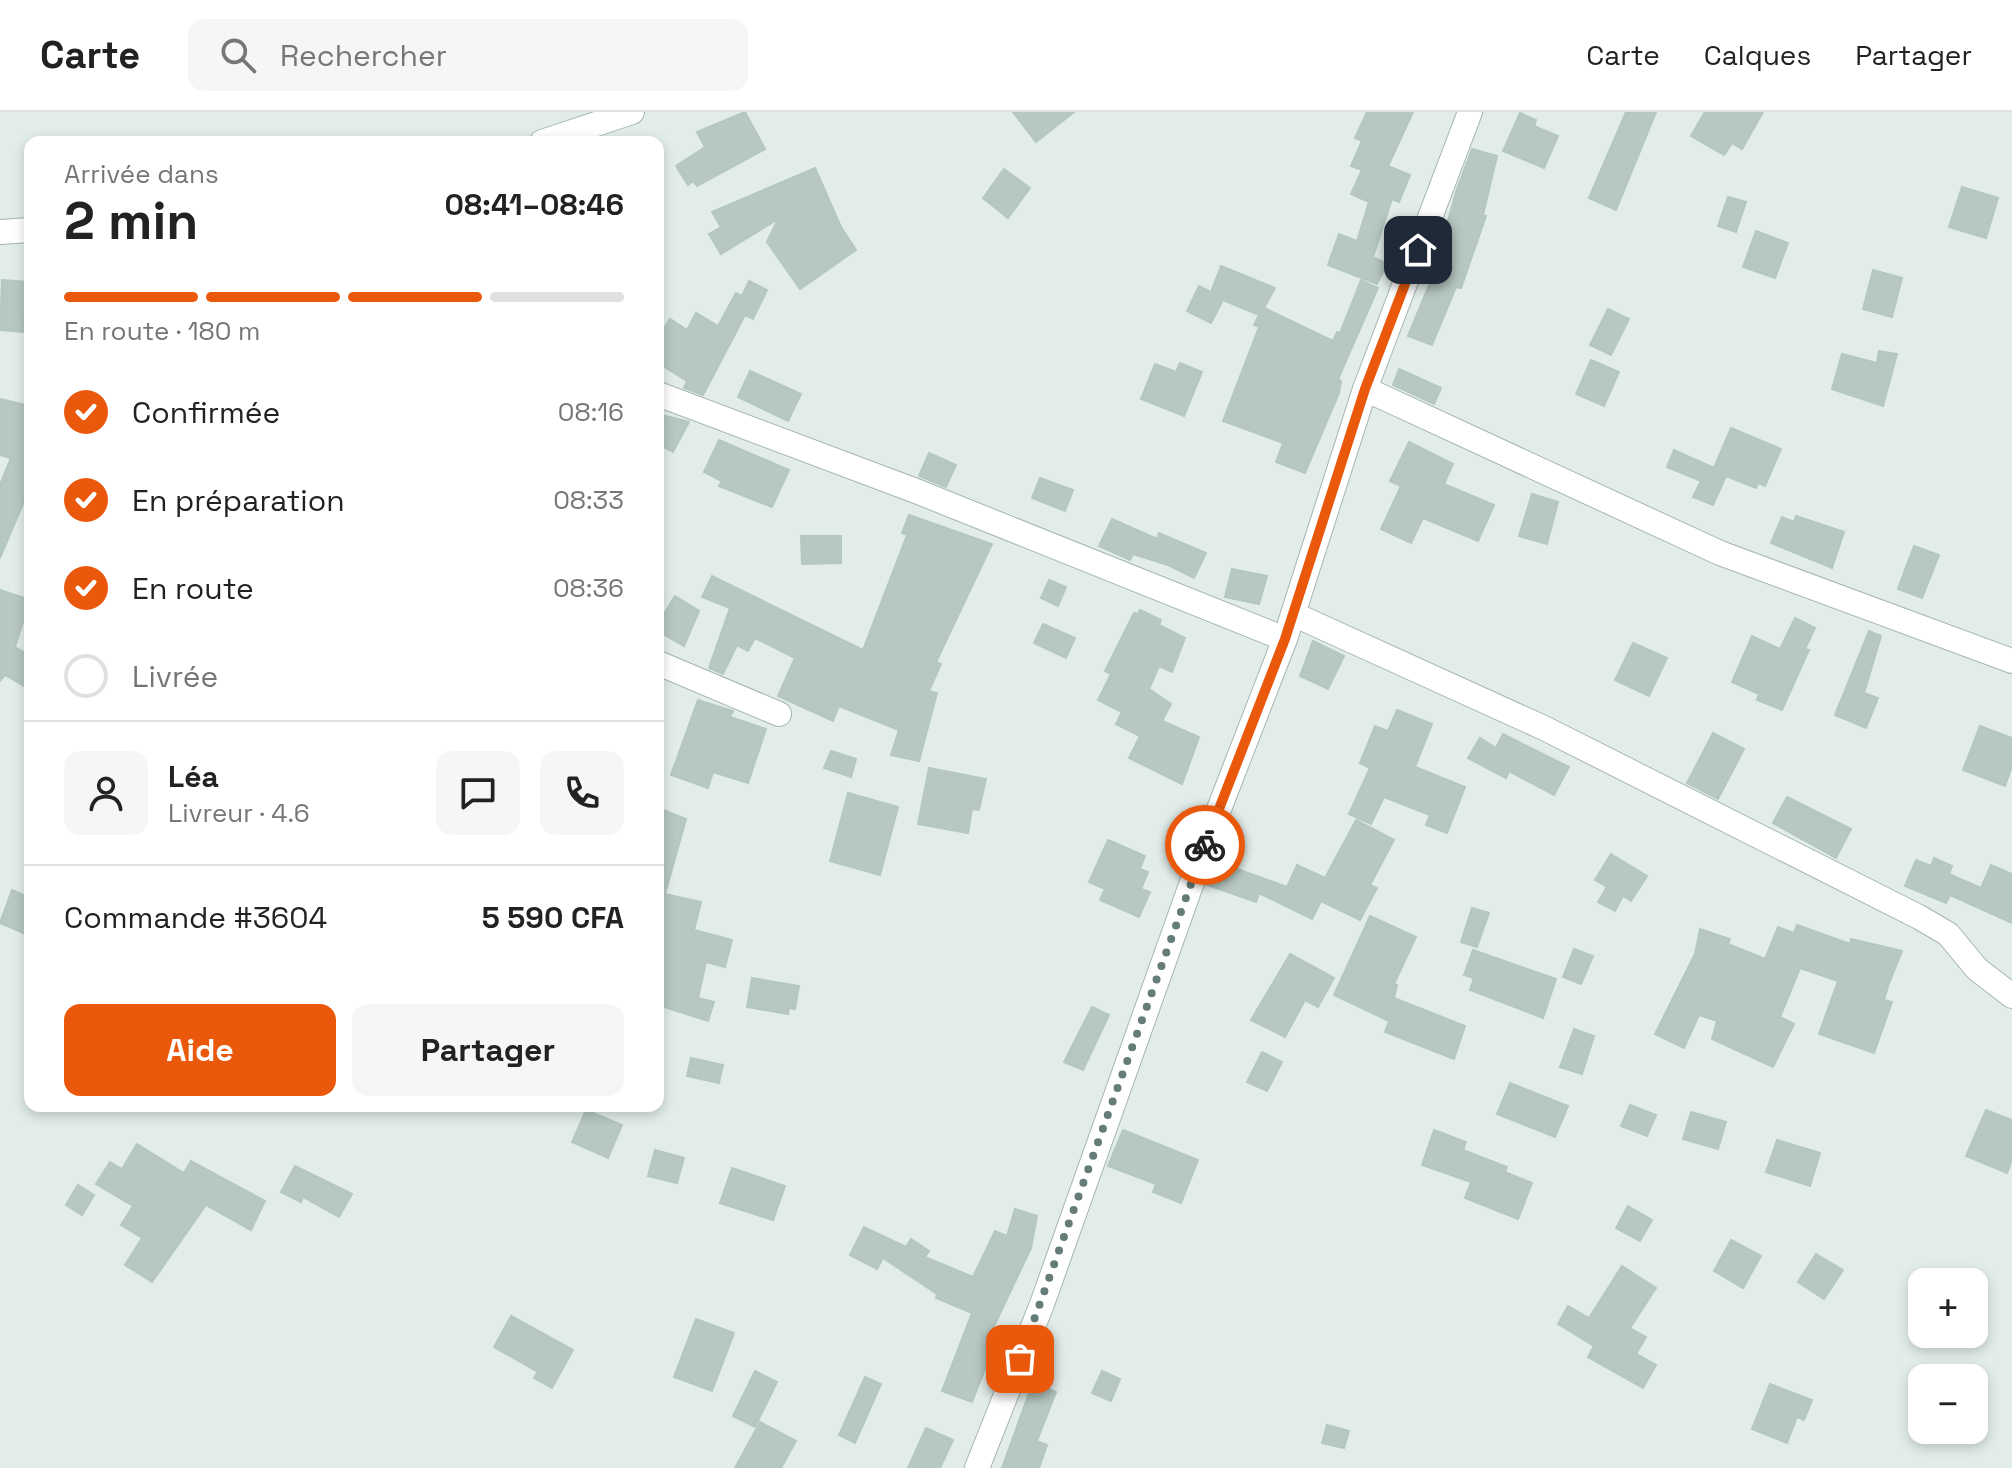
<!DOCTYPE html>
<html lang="fr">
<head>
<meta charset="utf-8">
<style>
	:root { --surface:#fff; --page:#f6f6f6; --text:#222; --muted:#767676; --line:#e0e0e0; --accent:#ea580c }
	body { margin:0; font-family:"Space Grotesk",sans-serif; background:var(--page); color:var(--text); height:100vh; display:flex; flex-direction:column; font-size:30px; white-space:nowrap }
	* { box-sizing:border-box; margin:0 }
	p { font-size:26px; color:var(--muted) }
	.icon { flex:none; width:44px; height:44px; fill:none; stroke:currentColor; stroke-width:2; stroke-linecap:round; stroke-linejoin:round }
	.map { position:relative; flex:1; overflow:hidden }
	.details { position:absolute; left:24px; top:24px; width:640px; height:976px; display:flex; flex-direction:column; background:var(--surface); border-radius:16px; box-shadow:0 4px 12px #0003 }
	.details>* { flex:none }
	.buttons { position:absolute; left:1908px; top:1156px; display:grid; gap:16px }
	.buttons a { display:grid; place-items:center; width:80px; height:80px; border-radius:16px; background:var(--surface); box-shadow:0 4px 12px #0003; font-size:40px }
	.pin { position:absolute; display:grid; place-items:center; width:68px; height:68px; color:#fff; margin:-34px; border-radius:16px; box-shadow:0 4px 12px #0006 }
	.courier { position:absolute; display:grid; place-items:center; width:80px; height:80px; margin:-40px; border:6px solid #ea580c; border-radius:50%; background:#fff; color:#222; box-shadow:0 2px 10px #0007 }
	.summary em { font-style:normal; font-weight:700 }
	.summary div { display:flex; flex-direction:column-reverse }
	.summary { display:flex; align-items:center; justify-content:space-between; height:136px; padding:0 40px }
	h1 { font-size:52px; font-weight:700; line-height:60px }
	.bar { display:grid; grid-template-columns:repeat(4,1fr); gap:12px 8px; align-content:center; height:96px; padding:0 40px }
	.bar i { height:10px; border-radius:6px; background:var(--line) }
	.bar .on { background:var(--accent) }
	.bar p { grid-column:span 4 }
	.line { display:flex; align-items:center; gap:20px; padding:0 40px; border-top:2px solid var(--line) }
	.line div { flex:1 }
	.round { display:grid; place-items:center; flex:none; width:84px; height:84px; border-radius:16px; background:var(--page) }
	ol { padding:0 40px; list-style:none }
	li { display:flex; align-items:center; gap:24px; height:88px }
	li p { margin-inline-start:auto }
	li .icon { padding:8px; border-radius:50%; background:var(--accent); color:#fff; stroke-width:4 }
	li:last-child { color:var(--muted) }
	li i { width:44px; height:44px; border:4px solid var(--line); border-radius:50% }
	.button { display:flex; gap:16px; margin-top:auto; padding:16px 40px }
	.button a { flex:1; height:92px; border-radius:16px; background:var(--accent); color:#fff; font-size:32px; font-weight:700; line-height:92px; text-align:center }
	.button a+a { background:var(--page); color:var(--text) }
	header { display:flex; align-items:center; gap:48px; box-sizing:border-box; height:112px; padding:0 40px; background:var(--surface); border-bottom:2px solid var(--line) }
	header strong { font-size:38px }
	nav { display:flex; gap:44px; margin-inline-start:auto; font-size:28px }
	.search { width:560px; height:72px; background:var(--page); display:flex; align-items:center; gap:20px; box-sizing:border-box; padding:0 28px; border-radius:16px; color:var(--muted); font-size:30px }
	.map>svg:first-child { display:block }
	.building { fill:#b7c8c3; stroke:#b4c7c2; stroke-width:2 }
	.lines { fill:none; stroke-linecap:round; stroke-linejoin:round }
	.minor-casing { stroke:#a4b5b2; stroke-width:26 }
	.minor { stroke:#fff; stroke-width:24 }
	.done { stroke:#657c79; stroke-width:8; stroke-dasharray:0 14.4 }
	.route { stroke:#ea580c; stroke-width:10 }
</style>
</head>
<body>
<header>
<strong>Carte</strong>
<div class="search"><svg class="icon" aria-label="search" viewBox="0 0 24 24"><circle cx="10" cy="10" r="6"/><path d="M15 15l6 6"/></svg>Rechercher</div>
<nav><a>Carte</a><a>Calques</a><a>Partager</a></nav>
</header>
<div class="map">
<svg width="2012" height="1356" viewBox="0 0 2012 1356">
	<rect width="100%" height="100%" fill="#e2edea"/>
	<g class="building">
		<polygon points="745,0 765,37 697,74 693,69 688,73 676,54 705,35 697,20"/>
		<polygon points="1013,0 1074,0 1036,30"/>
		<polygon points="1367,0 1413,0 1388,54 1410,63 1399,90 1392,87 1373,145 1387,152 1377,172 1328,153 1339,122 1357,129 1369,90 1351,82 1362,58 1351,54 1362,29 1355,26"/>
		<polygon points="1626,0 1656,0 1616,98 1589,86"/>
		<polygon points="1705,0 1763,0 1742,37 1732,31 1724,43 1691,24"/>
		<polygon points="1520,1 1536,8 1534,14 1558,24 1544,56 1503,39"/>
		<polygon points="1472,37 1497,44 1483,103 1486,104 1461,176 1456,175 1432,233 1408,224 1432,166 1456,80"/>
		<polygon points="815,56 841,115 856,138 800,177 767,130 778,107 721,142 709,122 721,115 712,100"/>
		<polygon points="1004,57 1030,76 1008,106 983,86"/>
		<polygon points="1962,75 1998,86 1986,126 1949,115"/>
		<polygon points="1728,85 1746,90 1736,120 1718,114"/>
		<polygon points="1756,119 1788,131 1775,166 1743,155"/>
		<polygon points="1221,154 1275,176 1264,196 1333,229 1337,220 1340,221 1361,168 1378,176 1338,267 1341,269 1339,281 1305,361 1276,350 1283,331 1223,309 1259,215 1254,213 1259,203 1223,188 1211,211 1187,199 1199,174 1211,180"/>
		<polygon points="1873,158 1902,166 1892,205 1863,197"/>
		<polygon points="2,168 28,170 23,220 0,218"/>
		<polygon points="749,169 767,178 753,207 745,203 703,283 684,276 687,269 658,251 658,226 670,207 687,218 696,201 718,214 736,181 742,184"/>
		<polygon points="1608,197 1629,207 1611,243 1590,233"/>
		<polygon points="1879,239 1897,242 1883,294 1832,277 1842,242 1877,251"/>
		<polygon points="1591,248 1619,260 1604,294 1576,282"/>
		<polygon points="1180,251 1202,260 1184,304 1141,287 1155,252 1176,260"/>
		<polygon points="1399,257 1441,276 1434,292 1393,273"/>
		<polygon points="750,259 801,282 788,309 738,285"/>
		<polygon points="0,287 30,294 30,375 0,446 0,373 11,346 0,343"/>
		<polygon points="658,302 689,310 673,340 658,332"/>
		<polygon points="1731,316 1781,337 1765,374 1758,371 1756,376 1726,364 1713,393 1693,385 1701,369 1667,355 1674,338 1714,356"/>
		<polygon points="719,328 789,358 772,395 719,374 722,369 704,360"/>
		<polygon points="1409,330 1453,352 1444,372 1494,393 1478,429 1423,406 1411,431 1381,417 1401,374 1390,369"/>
		<polygon points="929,341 956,353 946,375 919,364"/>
		<polygon points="1040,366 1073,378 1065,399 1032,386"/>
		<polygon points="1532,382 1558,390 1547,432 1519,424"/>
		<polygon points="909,403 992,432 936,550 941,552 929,579 937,581 919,649 891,643 899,618 839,594 833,609 778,584 795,546 755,526 748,539 737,533 723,562 709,556 730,496 702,485 712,464 863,538 907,423 902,421"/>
		<polygon points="1796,404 1844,420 1832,456 1771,431 1782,405 1794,410"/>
		<polygon points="1112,407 1157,427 1159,421 1206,441 1194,466 1168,453 1133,442 1130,448 1099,434"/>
		<polygon points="801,424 841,424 841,451 802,452"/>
		<polygon points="1914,434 1939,443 1922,486 1898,477"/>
		<polygon points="1232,457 1267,464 1259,492 1225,485"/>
		<polygon points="1049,468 1066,475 1058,494 1041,486"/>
		<polygon points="0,478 30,488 15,535 30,544 30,564 24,574 5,563 0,569"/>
		<polygon points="675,484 699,499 684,534 658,519 658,512"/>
		<polygon points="1140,498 1161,508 1159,513 1185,526 1172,560 1159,554 1149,577 1171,592 1162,609 1199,625 1182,672 1129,646 1140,624 1116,612 1122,600 1098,588 1111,562 1105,559 1134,501 1138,502"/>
		<polygon points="1795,506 1815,516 1805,537 1809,538 1782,598 1757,588 1759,582 1732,570 1752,524 1780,537"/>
		<polygon points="1043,512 1075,526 1066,546 1034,531"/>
		<polygon points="1869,519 1881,524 1864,581 1878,586 1866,616 1835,603"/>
		<polygon points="1313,529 1344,544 1328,577 1300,564"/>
		<polygon points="1633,531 1667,546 1649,584 1615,568"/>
		<polygon points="698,588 733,599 730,605 766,617 748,671 713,660 708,676 671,663"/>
		<polygon points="1397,598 1432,612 1415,655 1465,675 1447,721 1426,713 1430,703 1384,685 1371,712 1349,702 1370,656 1360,651 1375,614 1388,619"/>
		<polygon points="1980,614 2012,626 2012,654 2005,674 1963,658"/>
		<polygon points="1713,621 1744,637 1718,687 1687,671"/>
		<polygon points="1503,622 1569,655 1554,683 1509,659 1506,666 1468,646 1480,626 1496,636"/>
		<polygon points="831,639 856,647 851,665 824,656"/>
		<polygon points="929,656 986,667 979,698 972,697 968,721 918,712"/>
		<polygon points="848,681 898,695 880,763 830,749"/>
		<polygon points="1787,685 1851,717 1836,746 1773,711"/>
		<polygon points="658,696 686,707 665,782 701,790 694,818 732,828 725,855 706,850 698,886 714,890 708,909 658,893"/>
		<polygon points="1356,708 1394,728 1370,773 1377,776 1360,808 1321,789 1312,807 1259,781 1256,790 1207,773 1215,749 1287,775 1297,753 1325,766"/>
		<polygon points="1108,728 1145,744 1140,757 1148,760 1141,777 1150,780 1139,805 1100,788 1105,777 1089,770"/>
		<polygon points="1611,742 1647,764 1631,789 1623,784 1615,799 1598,790 1607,775 1595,768"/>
		<polygon points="1934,746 1952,754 1949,762 1981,776 1991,753 2012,762 2012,811 1950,783 1946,791 1905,774 1916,748 1931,754"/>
		<polygon points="12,778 30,786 30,824 0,811"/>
		<polygon points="1472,796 1489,801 1477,835 1461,830"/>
		<polygon points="1370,804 1416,825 1394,872 1397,873 1394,886 1465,914 1454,947 1385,920 1389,909 1334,883"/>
		<polygon points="1797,813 1850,832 1851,827 1902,839 1888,874 1884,888 1892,890 1874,941 1819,922 1838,869 1800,856 1780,905 1794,912 1773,955 1712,927 1717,909 1699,903 1684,936 1655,922 1695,842 1700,817 1730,827 1728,832 1765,847 1778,815 1794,821"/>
		<polygon points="1574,837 1593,844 1581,872 1563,865"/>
		<polygon points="1473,838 1556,867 1543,906 1470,878 1474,866 1464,863"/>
		<polygon points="1290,842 1334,866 1318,895 1305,888 1285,925 1251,908"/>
		<polygon points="752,866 799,874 795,897 789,896 788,902 747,895"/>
		<polygon points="1092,895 1109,903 1083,958 1064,950"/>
		<polygon points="1574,917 1594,924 1582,962 1560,955"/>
		<polygon points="1262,940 1282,950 1267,979 1247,970"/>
		<polygon points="691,946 723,953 719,971 687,964"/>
		<polygon points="1510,971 1568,994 1555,1025 1497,1002"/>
		<polygon points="1630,993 1656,1003 1647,1024 1621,1014"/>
		<polygon points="586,998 622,1013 608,1046 572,1030"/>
		<polygon points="1986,998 2012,1008 2012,1048 2007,1061 1966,1044"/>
		<polygon points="1691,1000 1726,1010 1718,1037 1683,1027"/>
		<polygon points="1123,1018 1198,1048 1181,1091 1153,1080 1156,1072 1108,1054"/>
		<polygon points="1434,1018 1466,1030 1463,1038 1507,1055 1505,1060 1532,1071 1518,1107 1465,1086 1471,1070 1422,1053"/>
		<polygon points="1777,1028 1820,1041 1810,1074 1766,1060"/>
		<polygon points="137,1032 184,1061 191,1049 265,1089 251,1118 206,1093 152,1170 125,1153 142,1126 121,1113 133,1094 96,1072 110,1050 122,1057"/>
		<polygon points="655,1038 684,1046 677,1071 648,1064"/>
		<polygon points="295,1054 352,1082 339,1105 303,1085 301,1090 281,1080"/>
		<polygon points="732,1056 785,1074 773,1108 720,1091"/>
		<polygon points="78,1073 94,1083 82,1103 66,1093"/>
		<polygon points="1628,1094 1652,1108 1640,1129 1616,1116"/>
		<polygon points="1015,1097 1037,1104 1031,1136 986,1231 994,1234 972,1290 942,1279 972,1201 936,1186 937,1182 883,1146 877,1157 850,1143 864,1115 906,1135 911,1127 929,1139 925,1145 973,1165 995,1119 1007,1124"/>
		<polygon points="1731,1128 1761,1144 1743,1176 1714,1159"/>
		<polygon points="1816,1142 1843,1158 1824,1187 1798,1170"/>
		<polygon points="1622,1154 1656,1176 1630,1216 1646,1225 1636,1242 1656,1253 1643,1276 1588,1245 1594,1234 1558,1212 1568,1194 1589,1206"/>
		<polygon points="511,1204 573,1238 552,1276 534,1266 538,1260 494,1235"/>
		<polygon points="696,1207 734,1221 712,1279 674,1265"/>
		<polygon points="755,1259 777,1270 755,1315 733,1304"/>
		<polygon points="1102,1259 1120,1267 1111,1289 1092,1281"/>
		<polygon points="865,1265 881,1272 855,1331 839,1323"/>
		<polygon points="1033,1270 1056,1280 1037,1329 1047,1333 1039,1356 1002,1356"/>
		<polygon points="1770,1272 1812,1288 1804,1308 1797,1305 1787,1331 1752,1317"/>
		<polygon points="760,1310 796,1329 781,1356 735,1356"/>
		<polygon points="1327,1313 1349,1319 1344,1336 1322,1331"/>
		<polygon points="926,1316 953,1328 940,1356 908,1356"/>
	</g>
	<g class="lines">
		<defs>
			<g id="minor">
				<polyline points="542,30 632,0"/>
				<polyline points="0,120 30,118"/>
				<polyline points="1365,277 1720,441 2012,549"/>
				<polyline points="658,282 916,379 1285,527"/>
				<polyline points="1293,502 1544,616 1919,805 1948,822 1977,857 2012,884"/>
				<polyline points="658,551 779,602"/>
				<polyline points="977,1356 1042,1192 1207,728 1285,527 1365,277 1470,0"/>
			</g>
		</defs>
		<use href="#minor" class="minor-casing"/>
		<use href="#minor" class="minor"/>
	</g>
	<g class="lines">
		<polyline class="done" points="1020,1247 1205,733"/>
		<polyline class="route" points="1205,733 1285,527 1365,277 1418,138"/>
	</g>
</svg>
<div class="buttons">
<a>+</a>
<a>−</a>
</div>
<div class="pin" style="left:1020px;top:1247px;background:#ea580c"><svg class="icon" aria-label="bag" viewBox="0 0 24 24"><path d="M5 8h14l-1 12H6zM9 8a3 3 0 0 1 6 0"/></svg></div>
<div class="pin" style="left:1418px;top:138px;background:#1f2937"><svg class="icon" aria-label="home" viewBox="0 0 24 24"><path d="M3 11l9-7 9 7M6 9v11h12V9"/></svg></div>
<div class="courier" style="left:1205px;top:733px"><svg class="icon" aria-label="bike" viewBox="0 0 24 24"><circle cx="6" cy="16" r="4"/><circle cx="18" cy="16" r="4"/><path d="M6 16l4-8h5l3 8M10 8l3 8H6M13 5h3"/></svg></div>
<section class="details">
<div class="summary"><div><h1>2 min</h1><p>Arrivée dans</p></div><em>08:41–08:46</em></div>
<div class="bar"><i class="on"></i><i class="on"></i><i class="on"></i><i></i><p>En route · 180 m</p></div>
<ol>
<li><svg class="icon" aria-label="check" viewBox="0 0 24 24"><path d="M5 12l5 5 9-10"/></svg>Confirmée<p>08:16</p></li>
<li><svg class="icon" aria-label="check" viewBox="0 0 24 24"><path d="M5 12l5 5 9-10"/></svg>En préparation<p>08:33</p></li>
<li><svg class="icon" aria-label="check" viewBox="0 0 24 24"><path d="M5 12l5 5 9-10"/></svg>En route<p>08:36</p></li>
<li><i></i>Livrée</li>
</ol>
<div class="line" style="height:144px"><a class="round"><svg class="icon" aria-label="person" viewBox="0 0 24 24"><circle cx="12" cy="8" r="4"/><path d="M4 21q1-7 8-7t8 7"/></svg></a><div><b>Léa</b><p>Livreur · 4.6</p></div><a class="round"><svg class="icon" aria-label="chat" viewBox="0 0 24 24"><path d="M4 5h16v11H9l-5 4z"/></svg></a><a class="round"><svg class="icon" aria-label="phone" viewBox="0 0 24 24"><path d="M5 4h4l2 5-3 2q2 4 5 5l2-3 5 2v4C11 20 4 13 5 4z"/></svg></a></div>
<div class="line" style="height:104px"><div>Commande #3604</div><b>5 590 CFA</b></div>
<div class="button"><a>Aide</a><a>Partager</a></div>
</section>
</div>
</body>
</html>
